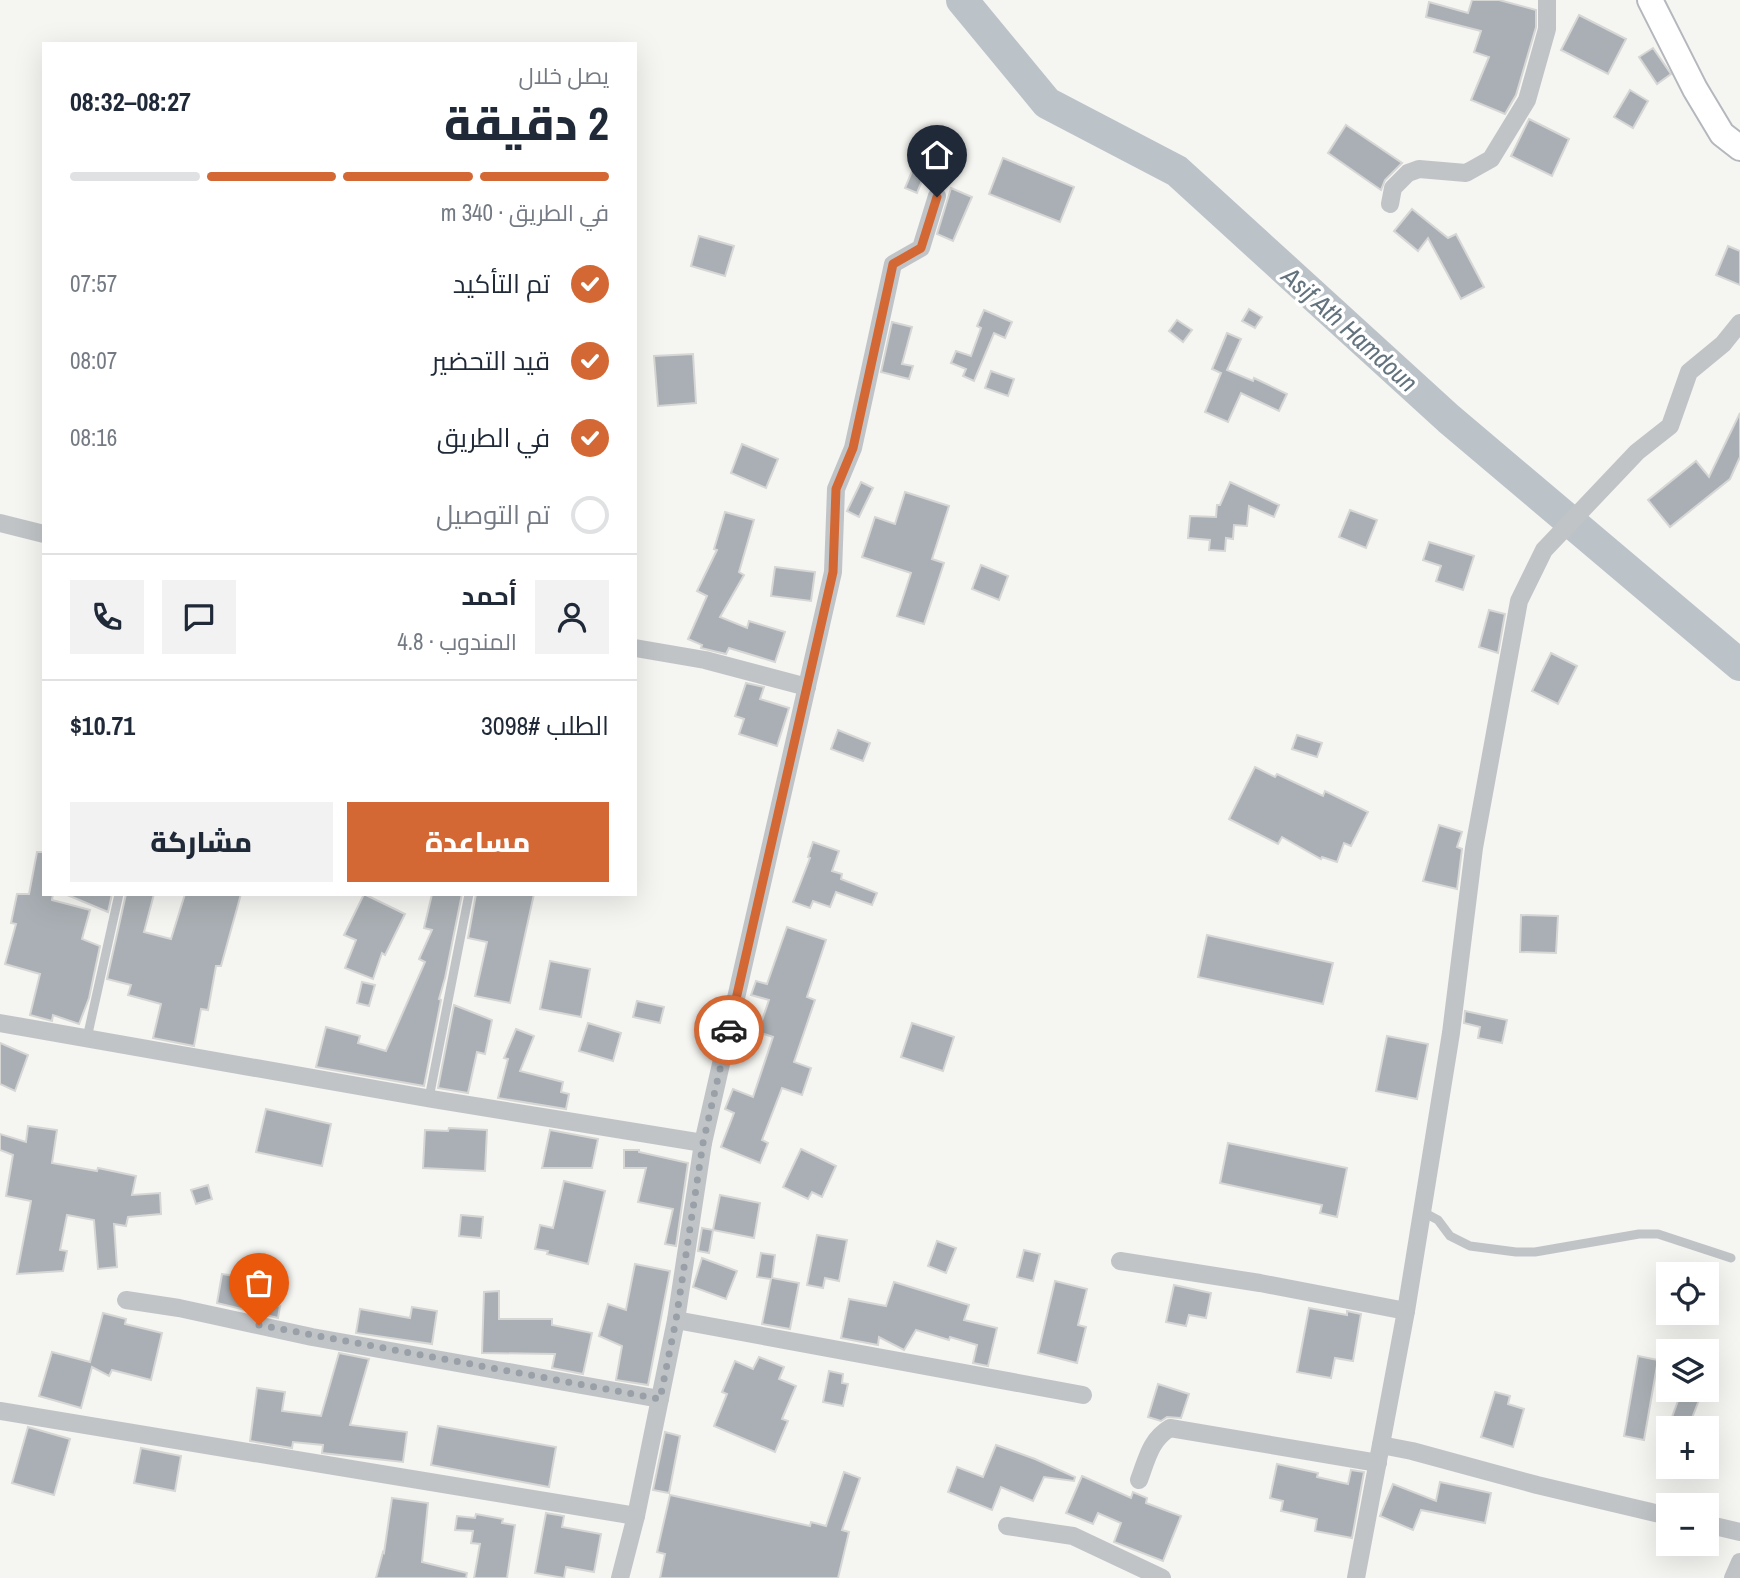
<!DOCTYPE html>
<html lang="ar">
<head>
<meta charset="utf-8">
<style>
	:root { --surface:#fff; --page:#f2f2f3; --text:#1f2937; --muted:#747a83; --line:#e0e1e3; --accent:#d36834 }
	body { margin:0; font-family:"Archivo Narrow",Cairo,sans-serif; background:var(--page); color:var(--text); direction:rtl; height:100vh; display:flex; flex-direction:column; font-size:26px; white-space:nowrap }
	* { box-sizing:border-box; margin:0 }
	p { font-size:23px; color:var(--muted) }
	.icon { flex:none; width:38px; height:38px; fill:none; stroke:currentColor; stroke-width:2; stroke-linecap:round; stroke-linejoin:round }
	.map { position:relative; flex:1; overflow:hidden; direction:ltr }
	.sheet { position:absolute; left:42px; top:42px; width:595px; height:854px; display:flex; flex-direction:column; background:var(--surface); border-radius:0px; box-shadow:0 7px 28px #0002; direction:rtl }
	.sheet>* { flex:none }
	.fabs { position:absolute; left:1656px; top:1262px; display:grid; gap:14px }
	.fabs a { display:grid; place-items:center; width:63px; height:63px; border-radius:0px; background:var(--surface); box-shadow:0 7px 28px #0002; font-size:35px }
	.pin { position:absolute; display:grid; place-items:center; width:60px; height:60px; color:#fff; margin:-72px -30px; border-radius:50% 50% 50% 0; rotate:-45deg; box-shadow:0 0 7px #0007 }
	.pin .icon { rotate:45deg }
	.courier { position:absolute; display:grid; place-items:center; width:70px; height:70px; margin:-35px; border:5px solid #d36834; border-radius:50%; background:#fff; color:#222; box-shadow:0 2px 9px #0007 }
	.summary em { font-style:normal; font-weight:800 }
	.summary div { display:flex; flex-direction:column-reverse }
	.summary { display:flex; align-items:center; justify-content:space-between; height:119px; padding:0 28px }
	h1 { font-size:46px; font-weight:800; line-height:52px }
	.bar { display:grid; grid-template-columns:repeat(4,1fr); gap:10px 7px; align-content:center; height:84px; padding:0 28px }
	.bar i { height:9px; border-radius:5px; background:var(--line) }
	.bar .active { background:var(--accent) }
	.bar p { grid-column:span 4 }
	.line { display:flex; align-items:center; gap:18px; padding:0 28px; border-top:2px solid var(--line) }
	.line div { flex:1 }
	.round { display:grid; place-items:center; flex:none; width:74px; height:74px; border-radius:0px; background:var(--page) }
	ol { padding:0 28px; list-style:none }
	li { display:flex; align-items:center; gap:21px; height:77px }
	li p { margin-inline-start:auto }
	li .icon { padding:7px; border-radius:50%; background:var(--accent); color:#fff; stroke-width:4 }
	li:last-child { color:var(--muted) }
	li i { width:38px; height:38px; border:4px solid var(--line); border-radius:50% }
	.action { display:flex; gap:14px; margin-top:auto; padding:14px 28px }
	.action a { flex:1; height:80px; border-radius:0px; background:var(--accent); color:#fff; font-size:28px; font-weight:800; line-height:80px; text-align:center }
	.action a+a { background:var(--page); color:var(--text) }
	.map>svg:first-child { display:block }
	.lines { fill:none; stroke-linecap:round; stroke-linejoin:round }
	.river { stroke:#bbc3c8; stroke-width:32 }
	.building { fill:#a9afb4; stroke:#d6d6d5; stroke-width:2 }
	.secondary-casing { stroke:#b4b8bc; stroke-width:28 }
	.lane { stroke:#c1c4c7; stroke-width:9 }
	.street { stroke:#c1c4c7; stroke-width:18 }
	.secondary { stroke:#fff; stroke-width:24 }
	.done { stroke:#99a0a8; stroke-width:7; stroke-dasharray:0 12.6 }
	.route { stroke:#d36834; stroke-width:9 }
	.labels { text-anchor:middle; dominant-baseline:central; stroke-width:7; stroke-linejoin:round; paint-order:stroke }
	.water-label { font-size:26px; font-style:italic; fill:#63737d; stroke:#fff }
</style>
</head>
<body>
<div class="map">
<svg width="1740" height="1578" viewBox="0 0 1740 1578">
	<rect width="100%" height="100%" fill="#f5f5f2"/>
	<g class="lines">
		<polyline class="river" points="962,0 1047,103 1177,171 1449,419 1740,665"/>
	</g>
	<g class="building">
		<polygon points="1472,0 1499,0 1536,10 1536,27 1516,95 1505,114 1471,100 1489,57 1474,52 1481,31 1426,17 1429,2 1468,13"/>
		<polygon points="1579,15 1626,39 1608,74 1561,50"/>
		<polygon points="1653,48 1671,74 1657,84 1639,57"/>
		<polygon points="1630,90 1648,101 1633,128 1614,117"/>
		<polygon points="1529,119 1569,139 1552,176 1511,156"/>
		<polygon points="1346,125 1402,163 1385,180 1381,190 1328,153"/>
		<polygon points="1003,158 1074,187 1060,222 989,194"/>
		<polygon points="915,164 927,169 917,193 905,188"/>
		<polygon points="951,188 972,197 953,241 937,234"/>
		<polygon points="1412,209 1448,238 1456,234 1484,287 1461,299 1428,238 1418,251 1394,231"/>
		<polygon points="699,236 734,246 725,276 691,266"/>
		<polygon points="1728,246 1740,251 1740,285 1716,275"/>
		<polygon points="1249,309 1262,317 1255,328 1242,321"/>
		<polygon points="984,310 1012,322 1005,338 994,333 974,381 963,376 966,369 951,363 956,351 971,356 981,328 977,326"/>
		<polygon points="1177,320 1192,330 1183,342 1169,331"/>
		<polygon points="892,322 912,327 902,364 913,366 909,379 881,372"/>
		<polygon points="1227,333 1241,339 1227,370 1253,381 1254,378 1287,394 1279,411 1241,393 1228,422 1205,412 1221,373 1212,369"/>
		<polygon points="693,354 696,403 658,406 654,356"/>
		<polygon points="991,371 1014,379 1008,396 985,388"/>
		<polygon points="1740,413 1740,457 1730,479 1670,527 1648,500 1696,461 1709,477"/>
		<polygon points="742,444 778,459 766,488 731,473"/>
		<polygon points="861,482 873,488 859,517 847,511"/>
		<polygon points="1230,482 1279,505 1274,517 1249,506 1247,526 1234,525 1233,539 1226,538 1225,551 1209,550 1210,540 1188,538 1190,516 1216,517 1217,505 1220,505"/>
		<polygon points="905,492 949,506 932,559 944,563 924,624 897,616 911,573 862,557 875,517 895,524"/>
		<polygon points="1350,510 1377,520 1366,548 1339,537"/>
		<polygon points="725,512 754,520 739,572 744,575 720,617 747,628 749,621 785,632 775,662 729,648 726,654 701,648 702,645 688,639 707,596 697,591 717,550 714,549"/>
		<polygon points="1429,542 1474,556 1463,590 1436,581 1441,566 1423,560"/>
		<polygon points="981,565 1008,576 999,600 972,589"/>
		<polygon points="775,567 815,572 811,601 771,596"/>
		<polygon points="1489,610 1505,614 1498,653 1479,647"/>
		<polygon points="1551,653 1577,666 1558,704 1532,691"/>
		<polygon points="746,683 764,687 760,699 789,708 777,746 739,734 744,719 735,716"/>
		<polygon points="838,730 870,743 863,761 831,749"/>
		<polygon points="1297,735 1322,743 1317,757 1292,749"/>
		<polygon points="1255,767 1275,777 1277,774 1323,796 1325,791 1368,812 1351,846 1344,843 1337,862 1322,857 1321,859 1282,837 1278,844 1229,819"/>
		<polygon points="1439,825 1462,832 1457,847 1462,849 1457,889 1423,881"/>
		<polygon points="813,842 839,851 832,871 842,874 841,879 877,893 872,905 836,892 830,907 813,901 810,908 793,902 810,858 808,857"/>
		<polygon points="37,852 44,852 44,894 53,894 52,900 90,910 82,939 100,946 89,998 79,1024 53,1015 52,1021 30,1015 40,974 5,964 16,924 11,923 17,894 29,894"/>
		<polygon points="65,894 112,894 108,912"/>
		<polygon points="126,894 154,894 144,932 171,939 185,894 241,894 221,966 216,966 208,1010 201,1009 194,1046 153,1038 161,1004 128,995 131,985 107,979"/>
		<polygon points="364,894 405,914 385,955 382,953 373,979 345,968 356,940 344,935"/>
		<polygon points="432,894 462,894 445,978 439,999 441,1000 424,1086 316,1067 326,1027 360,1036 358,1043 386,1051 425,962 419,959 432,930 424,928"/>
		<polygon points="476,894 534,894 510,1003 475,996 487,942 468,938"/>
		<polygon points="1521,915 1558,916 1556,953 1520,952"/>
		<polygon points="787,927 826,940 807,997 815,1000 794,1062 811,1068 802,1095 782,1088 762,1140 768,1143 760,1163 721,1147 734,1113 725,1109 733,1089 753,1097 773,1037 758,1032 769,1000 751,995 756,981 767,984"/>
		<polygon points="1207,935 1333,963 1323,1004 1198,977"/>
		<polygon points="550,961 590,969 581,1017 540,1009"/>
		<polygon points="362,982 375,985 369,1006 357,1003"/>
		<polygon points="637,1001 664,1007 660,1023 633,1017"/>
		<polygon points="454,1005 492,1020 485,1054 477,1052 468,1093 438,1088"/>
		<polygon points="1465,1011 1507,1020 1502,1043 1478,1038 1480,1027 1464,1023"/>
		<polygon points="588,1023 621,1033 613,1061 579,1051"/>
		<polygon points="912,1023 954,1037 943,1071 901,1057"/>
		<polygon points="516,1029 534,1036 520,1071 563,1082 561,1092 569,1094 566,1109 498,1098 508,1059 504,1058"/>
		<polygon points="1387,1036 1428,1044 1417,1099 1376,1091"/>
		<polygon points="0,1043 28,1055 15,1091 0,1084"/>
		<polygon points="266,1109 331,1124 322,1166 256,1152"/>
		<polygon points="28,1126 57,1130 52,1163 97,1171 98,1168 136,1176 132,1195 160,1193 161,1214 128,1217 126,1226 114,1224 117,1267 98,1269 94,1220 67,1215 60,1250 67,1251 63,1271 17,1274 31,1201 6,1196 13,1155 0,1150 0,1134 26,1142"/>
		<polygon points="449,1128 487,1130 485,1171 423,1168 425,1130 448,1131"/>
		<polygon points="550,1130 598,1139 592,1168 542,1168"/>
		<polygon points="1228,1143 1347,1168 1337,1217 1320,1213 1322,1205 1220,1183"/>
		<polygon points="801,1149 836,1166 822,1197 812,1192 808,1199 783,1187"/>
		<polygon points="624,1150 639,1150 639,1152 688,1163 676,1246 665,1244 673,1209 638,1202 646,1168 624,1168"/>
		<polygon points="564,1181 605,1191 588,1264 547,1254 548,1251 535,1249 540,1225 553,1228"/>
		<polygon points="208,1185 212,1199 196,1204 191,1190"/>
		<polygon points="720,1195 760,1203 754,1238 713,1230"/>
		<polygon points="461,1215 483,1217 481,1238 459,1236"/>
		<polygon points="702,1228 713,1230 709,1253 698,1251"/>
		<polygon points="817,1235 847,1240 839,1281 825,1278 823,1288 807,1285"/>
		<polygon points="937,1241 956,1248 946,1273 928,1266"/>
		<polygon points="1024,1250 1040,1254 1033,1281 1017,1277"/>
		<polygon points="761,1253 775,1255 772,1278 799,1283 790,1329 762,1324 771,1279 757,1277"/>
		<polygon points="702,1258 737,1271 726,1299 693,1287"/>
		<polygon points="635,1264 670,1271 648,1385 616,1380 622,1346 599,1336 608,1304 626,1310"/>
		<polygon points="222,1274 269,1281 266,1304 280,1306 278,1318 217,1303"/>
		<polygon points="1055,1281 1087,1289 1078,1325 1086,1327 1077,1363 1038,1353"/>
		<polygon points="894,1282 969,1305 964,1320 997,1328 988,1366 973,1363 977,1345 950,1337 949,1340 916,1330 904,1350 879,1337 878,1345 841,1338 849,1299 886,1306"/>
		<polygon points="1174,1285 1211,1293 1206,1318 1189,1315 1186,1326 1166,1322"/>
		<polygon points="499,1291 499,1319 552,1319 552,1325 592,1333 583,1374 552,1368 555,1354 482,1353 484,1292"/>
		<polygon points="412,1307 437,1311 432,1344 356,1333 360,1309 410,1318"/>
		<polygon points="1309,1308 1347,1315 1347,1311 1361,1314 1353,1361 1335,1358 1331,1378 1297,1372"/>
		<polygon points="103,1313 126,1319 125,1324 162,1333 151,1380 112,1370 109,1376 92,1367 81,1408 39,1396 52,1352 90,1362"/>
		<polygon points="339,1353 369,1359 350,1425 407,1432 403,1462 322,1453 323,1445 293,1442 292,1448 250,1441 257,1388 285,1392 282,1411 321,1416"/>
		<polygon points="1638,1356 1658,1360 1644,1440 1624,1436"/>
		<polygon points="759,1357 784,1367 779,1379 796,1386 782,1419 788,1421 775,1452 714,1426 727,1394 722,1392 735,1361 753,1369"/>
		<polygon points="829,1371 843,1374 842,1383 848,1384 843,1406 823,1402"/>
		<polygon points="1158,1384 1189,1394 1181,1418 1167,1417 1161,1421 1148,1417"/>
		<polygon points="1682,1390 1701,1395 1688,1428 1668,1428"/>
		<polygon points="1495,1392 1510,1396 1508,1404 1524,1409 1513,1447 1481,1437"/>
		<polygon points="438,1426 556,1447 549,1487 431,1465"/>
		<polygon points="28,1427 70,1439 54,1495 12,1483"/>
		<polygon points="665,1432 680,1436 669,1493 653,1490"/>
		<polygon points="996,1445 1035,1459 1075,1477 1074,1481 1044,1477 1033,1501 1001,1487 992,1510 948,1492 957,1467 983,1477"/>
		<polygon points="141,1448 181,1456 175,1491 134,1483"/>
		<polygon points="1277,1464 1318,1473 1317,1477 1348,1484 1351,1470 1364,1472 1352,1538 1315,1531 1317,1519 1281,1511 1283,1501 1270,1498"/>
		<polygon points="844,1472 860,1478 842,1530 849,1532 838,1578 660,1578 665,1554 657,1552 670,1495 810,1526 811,1522 826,1526"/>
		<polygon points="1082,1476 1131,1498 1133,1492 1147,1498 1146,1503 1181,1516 1163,1561 1114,1542 1121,1523 1098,1513 1093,1524 1066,1513"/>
		<polygon points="1440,1482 1491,1493 1485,1523 1421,1510 1413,1530 1380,1516 1393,1484 1436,1501"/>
		<polygon points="392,1498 428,1503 422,1562 467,1573 466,1578 376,1578 383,1552 384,1553"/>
		<polygon points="546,1513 564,1516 562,1527 601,1534 594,1572 566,1567 564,1578 535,1573"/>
		<polygon points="476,1514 503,1519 502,1523 515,1525 507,1578 474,1578 480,1544 471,1543 473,1531 455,1530 457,1516 475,1518"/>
	</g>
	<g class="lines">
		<defs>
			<polyline id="secondary" points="1650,0 1695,89 1722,134 1740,148"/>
		</defs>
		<use href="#secondary" class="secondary-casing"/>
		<g class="lane">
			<polyline points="87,1038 119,894"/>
			<polyline points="429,1098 469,894"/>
			<polyline points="1423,1212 1438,1220 1450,1236 1470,1246 1516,1252 1535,1252 1639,1234 1658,1234 1731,1258"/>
		</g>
		<g class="street">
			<polyline points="1390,204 1393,188 1408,173 1419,169 1466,173 1491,159 1527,100 1547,29 1547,0"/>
			<polyline points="0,523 44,534"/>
			<polyline points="635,648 705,660 807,687"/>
			<polyline points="0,1023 432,1099 703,1143"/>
			<polyline points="1120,1261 1260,1283 1406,1311"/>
			<polyline points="126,1300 179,1308 312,1337 660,1399"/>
			<polyline points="676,1320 1083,1395"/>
			<polyline points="0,1411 636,1516"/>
			<polyline points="1381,1445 1412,1451 1537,1485 1668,1516"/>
			<path d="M 1139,1480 C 1147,1459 1150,1440 1170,1428 L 1378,1463"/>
			<polyline points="1706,1524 1740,1532"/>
			<polyline points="1007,1526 1073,1536 1162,1578"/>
			<polyline points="620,1578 636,1516 676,1320 703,1143 833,572 836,489 853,448 893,264 921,248 937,196"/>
			<polyline points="1356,1578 1406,1311 1451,1033 1474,848 1519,601 1544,550 1637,452 1670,426 1689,372 1723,344 1740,323"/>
			<polyline points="1733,1578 1740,1562"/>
		</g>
		<use href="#secondary" class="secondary"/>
	</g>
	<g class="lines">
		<polyline class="done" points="259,1325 660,1399 676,1320 703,1143 729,1030"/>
		<polyline class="route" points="729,1030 833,572 836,489 853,448 893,264 921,248 937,197"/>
	</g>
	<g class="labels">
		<g class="water-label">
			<text transform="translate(1350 329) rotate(42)">Asif Ath Hamdoun</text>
		</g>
	</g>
</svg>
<div class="fabs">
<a><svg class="icon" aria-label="locate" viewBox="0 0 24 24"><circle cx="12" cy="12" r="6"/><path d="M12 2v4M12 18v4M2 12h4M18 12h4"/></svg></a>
<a><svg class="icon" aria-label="layers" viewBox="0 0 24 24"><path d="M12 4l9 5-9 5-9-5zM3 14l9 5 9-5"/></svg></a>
<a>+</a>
<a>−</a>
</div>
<div class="pin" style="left:259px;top:1325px;background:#ea580c"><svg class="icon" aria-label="bag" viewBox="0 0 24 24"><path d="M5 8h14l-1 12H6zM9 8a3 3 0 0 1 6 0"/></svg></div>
<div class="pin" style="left:937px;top:197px;background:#1f2937"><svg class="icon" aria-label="home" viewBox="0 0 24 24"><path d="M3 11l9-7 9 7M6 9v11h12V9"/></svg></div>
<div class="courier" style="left:729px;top:1030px"><svg class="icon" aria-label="car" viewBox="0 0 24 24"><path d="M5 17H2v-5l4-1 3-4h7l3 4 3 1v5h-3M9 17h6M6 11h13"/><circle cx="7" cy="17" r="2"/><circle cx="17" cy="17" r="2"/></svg></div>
<section class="sheet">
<div class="summary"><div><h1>2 دقيقة</h1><p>يصل خلال</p></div><em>08:27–08:32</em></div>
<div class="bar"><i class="active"></i><i class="active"></i><i class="active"></i><i></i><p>في الطريق · 340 m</p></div>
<ol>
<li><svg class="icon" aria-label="check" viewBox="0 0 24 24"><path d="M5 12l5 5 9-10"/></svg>تم التأكيد<p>07:57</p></li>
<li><svg class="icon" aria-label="check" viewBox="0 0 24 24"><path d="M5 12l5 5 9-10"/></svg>قيد التحضير<p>08:07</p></li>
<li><svg class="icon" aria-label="check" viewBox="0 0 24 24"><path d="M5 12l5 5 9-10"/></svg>في الطريق<p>08:16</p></li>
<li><i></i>تم التوصيل</li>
</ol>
<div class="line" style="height:126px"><a class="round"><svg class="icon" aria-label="person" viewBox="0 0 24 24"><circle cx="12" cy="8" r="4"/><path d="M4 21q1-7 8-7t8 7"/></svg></a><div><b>أحمد</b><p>المندوب · 4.8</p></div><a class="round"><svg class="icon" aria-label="chat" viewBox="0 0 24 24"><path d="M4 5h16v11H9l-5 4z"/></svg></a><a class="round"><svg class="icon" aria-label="phone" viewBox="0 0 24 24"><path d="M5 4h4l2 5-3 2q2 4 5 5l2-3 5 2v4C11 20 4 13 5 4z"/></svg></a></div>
<div class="line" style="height:91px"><div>الطلب #3098</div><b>$10.71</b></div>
<div class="action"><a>مساعدة</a><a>مشاركة</a></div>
</section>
</div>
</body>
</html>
